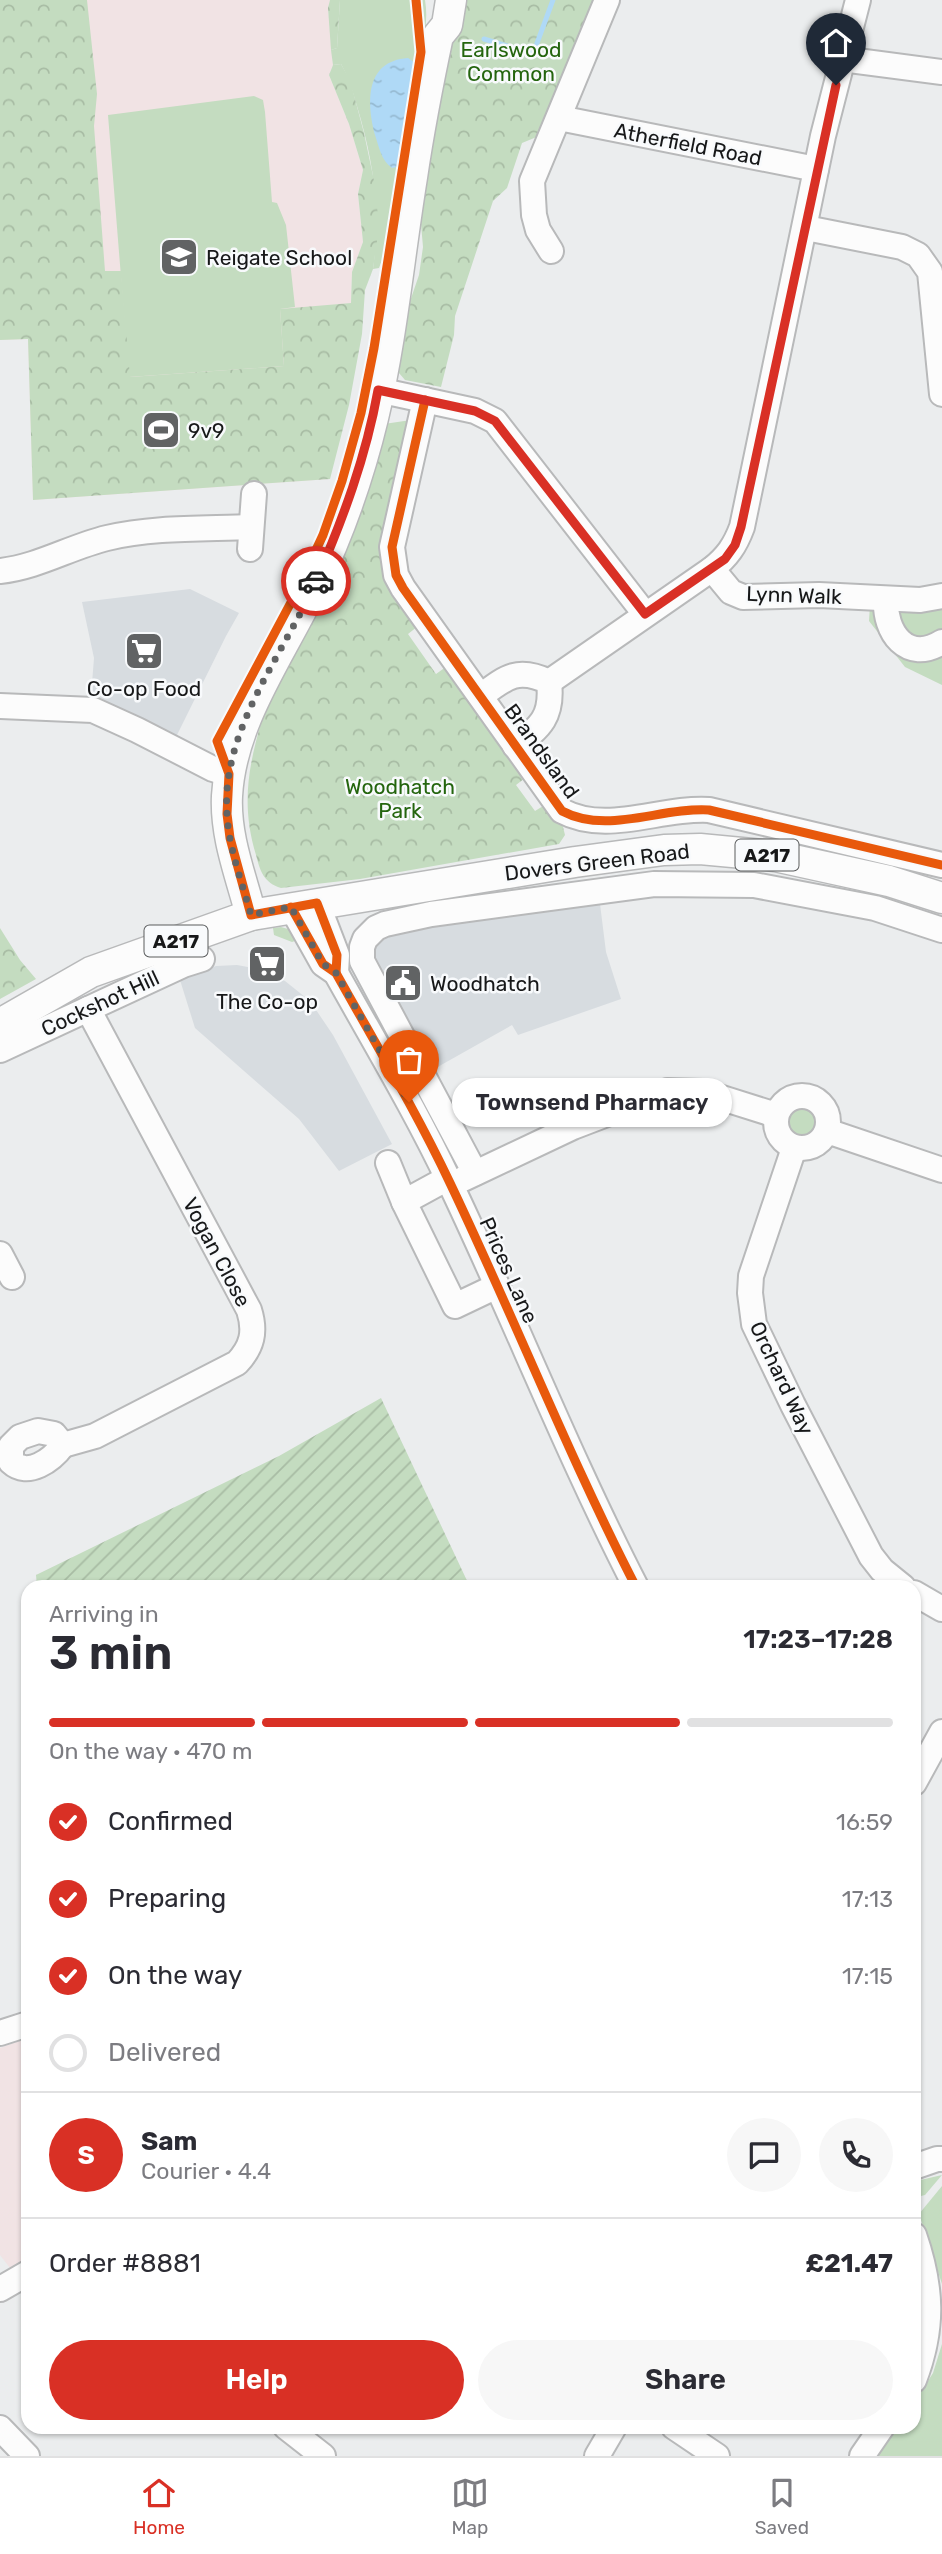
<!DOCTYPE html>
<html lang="en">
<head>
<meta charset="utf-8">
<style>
	:root { --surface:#fff; --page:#f7f7f7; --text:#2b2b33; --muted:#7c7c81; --line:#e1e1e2; --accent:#d93025 }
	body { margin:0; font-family:Rubik,sans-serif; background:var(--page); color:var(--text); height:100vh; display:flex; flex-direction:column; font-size:26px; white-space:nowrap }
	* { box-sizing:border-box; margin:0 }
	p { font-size:23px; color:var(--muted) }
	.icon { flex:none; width:38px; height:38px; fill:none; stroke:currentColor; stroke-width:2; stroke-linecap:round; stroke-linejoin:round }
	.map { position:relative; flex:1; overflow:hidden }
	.sheet { position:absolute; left:21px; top:1580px; width:900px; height:854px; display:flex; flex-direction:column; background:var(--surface); border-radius:21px; box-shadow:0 2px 5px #0004 }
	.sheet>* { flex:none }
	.pin { position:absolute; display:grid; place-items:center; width:60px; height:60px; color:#fff; margin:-72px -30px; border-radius:50% 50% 50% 0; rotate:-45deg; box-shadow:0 0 7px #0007 }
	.pin .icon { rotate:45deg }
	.courier { position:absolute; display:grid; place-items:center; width:70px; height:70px; margin:-35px; border:5px solid #d93025; border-radius:50%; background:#fff; color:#222; box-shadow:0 2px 9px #0007 }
	.bubble { position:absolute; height:49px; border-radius:24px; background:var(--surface); box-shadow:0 2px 5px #0004; font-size:23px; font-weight:600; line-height:49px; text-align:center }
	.headline em { font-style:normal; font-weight:600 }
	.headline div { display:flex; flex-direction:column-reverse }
	.headline { display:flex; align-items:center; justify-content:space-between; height:119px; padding:0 28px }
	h1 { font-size:46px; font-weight:600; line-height:52px }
	.bar { display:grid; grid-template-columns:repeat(4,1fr); gap:10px 7px; align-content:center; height:84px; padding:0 28px }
	.bar i { height:9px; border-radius:5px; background:var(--line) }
	.bar .active { background:var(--accent) }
	.bar p { grid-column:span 4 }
	.line { display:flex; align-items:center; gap:18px; padding:0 28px; border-top:2px solid var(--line) }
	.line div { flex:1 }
	.round { display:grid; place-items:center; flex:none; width:74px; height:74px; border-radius:37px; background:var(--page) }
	ol { padding:0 28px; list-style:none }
	li { display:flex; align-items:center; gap:21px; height:77px }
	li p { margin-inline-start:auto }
	li .icon { padding:7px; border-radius:50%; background:var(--accent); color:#fff; stroke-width:4 }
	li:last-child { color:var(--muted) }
	li i { width:38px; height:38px; border:4px solid var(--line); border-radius:50% }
	.primary-button { display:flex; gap:14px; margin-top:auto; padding:14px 28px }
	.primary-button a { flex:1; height:80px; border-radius:42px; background:var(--accent); color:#fff; font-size:28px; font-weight:600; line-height:80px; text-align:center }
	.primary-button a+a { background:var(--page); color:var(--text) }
	.dock { display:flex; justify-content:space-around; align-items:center; height:98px; border-top:2px solid var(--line); background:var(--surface); font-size:19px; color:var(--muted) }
	.dock a { display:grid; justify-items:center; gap:4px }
	.dock .active { color:var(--accent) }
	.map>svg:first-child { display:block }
	.built { fill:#d7dce0 }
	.education { fill:#f1e3e4 }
	.grass { fill:#c4dcc0 }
	.forest { fill:url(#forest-crowns) }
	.garden { fill:url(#garden-furrows) }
	.water { fill:url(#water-ripples) }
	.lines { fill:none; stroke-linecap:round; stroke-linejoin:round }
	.stream { stroke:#afd9f6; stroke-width:5 }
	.minor-casing { stroke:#b8b9ba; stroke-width:28 }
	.major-casing { stroke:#b8b9ba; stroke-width:33 }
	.minor { stroke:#fcfcfc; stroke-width:24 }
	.major { stroke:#fcfcfc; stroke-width:30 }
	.cycleway-casing { stroke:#f8fafc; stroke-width:13 }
	.cycleway { stroke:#e8590c; stroke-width:9 }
	.done { stroke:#616364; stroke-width:7; stroke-dasharray:0 12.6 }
	.route { stroke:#d93025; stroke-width:9 }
	.labels { text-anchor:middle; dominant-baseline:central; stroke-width:5; stroke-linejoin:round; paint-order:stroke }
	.shield { fill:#f8fafc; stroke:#5a5c5d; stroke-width:2 }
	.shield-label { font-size:19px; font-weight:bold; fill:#171819 }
	.park-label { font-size:21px; fill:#24650e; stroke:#f8fafc }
	.street-label { font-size:21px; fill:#171819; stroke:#f8fafc }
	.poi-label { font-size:21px; fill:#171819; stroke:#f8fafc; text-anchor:start }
</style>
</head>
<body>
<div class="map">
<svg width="942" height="2456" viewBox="0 0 942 2456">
	<defs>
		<pattern id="forest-crowns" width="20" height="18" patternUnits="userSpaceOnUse" patternTransform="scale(1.75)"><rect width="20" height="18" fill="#c4dcc0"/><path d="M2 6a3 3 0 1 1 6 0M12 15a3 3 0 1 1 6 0" fill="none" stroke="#a8bca4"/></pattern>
		<pattern id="garden-furrows" width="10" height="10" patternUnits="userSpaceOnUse" patternTransform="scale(1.75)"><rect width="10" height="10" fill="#c4dcc0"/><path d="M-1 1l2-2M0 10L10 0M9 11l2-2" fill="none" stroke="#a8bca4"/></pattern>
		<pattern id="water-ripples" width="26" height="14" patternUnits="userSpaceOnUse" patternTransform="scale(1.75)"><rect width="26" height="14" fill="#afd9f6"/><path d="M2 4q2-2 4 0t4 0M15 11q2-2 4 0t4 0" fill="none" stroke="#96bad2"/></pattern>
	</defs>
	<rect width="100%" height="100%" fill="#ebedee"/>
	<g class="built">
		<polygon points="190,589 239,613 226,636 176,737 91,696 94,658 82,602"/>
		<polygon points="600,904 606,952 621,999 518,1035 512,1025 434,1069 375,962 374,952 377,942 391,931"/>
		<polygon points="237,965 264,970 285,981 310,1001 333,1035 392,1144 339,1171 299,1119 195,1028 180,980 216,966"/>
	</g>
	<g class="education">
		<polygon points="0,0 330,0 328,8 333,65 329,75 349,124 363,170 358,194 363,242 352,272 350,335 330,479 33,500 28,339 0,340"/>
		<polygon points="28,2038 28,2258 10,2268 0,2255 0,2048"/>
	</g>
	<g class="grass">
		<path d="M 340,0 L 425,0 C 428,17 425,33 422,50 L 417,50 C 413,89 403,128 397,167 C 391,201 392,236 379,268 L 373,269 C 380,215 375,171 361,120 C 355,100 351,82 341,64 L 333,65 L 331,50 L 337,48 Z"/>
		<polygon points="254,96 263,100 265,112 272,202 277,203 286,225 295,307 280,309 284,366 129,377 108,115"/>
		<polygon points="870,604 942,604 942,685 905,667 869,621"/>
		<polygon points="281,927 295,931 301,939 292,942 274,935 273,928"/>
		<circle cx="801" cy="1123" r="18"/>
		<polygon points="942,2175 925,2195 921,2196 916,2181"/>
		<polygon points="942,2186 942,2284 919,2214"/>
		<polygon points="942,2294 942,2456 877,2456 897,2427 914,2427 914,2403 933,2373 942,2344"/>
	</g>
	<g class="forest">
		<polygon points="0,0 87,0 97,94 94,126 105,271 121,271 130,377 284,366 280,309 351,303 352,272 363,242 358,194 363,170 349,124 329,75 333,65 341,64 350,80 364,133 377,195 378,234 373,269 365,290 362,334 349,405 330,479 33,500 28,339 0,340"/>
		<polygon points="330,0 340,0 337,48 331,50 328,8"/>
		<polygon points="465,0 598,0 539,136 522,143 507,188 493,201 455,316 454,335 441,387 405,380 399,373 398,364 406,313 419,275 423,247 420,213 441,90 460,11"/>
		<path d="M 411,420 L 388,530 L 422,623 L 408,634 L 436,674 L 450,664 L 529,775 L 516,785 L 535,811 L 548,803 L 561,819 L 565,835 L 559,844 L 360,879 L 281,888 C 264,883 260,871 256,855 C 240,802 249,762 265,710 L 384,424 Z"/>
		<polygon points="0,928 20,960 36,979 0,999"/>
	</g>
	<polygon class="garden" points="381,1398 470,1587 37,1587 36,1575 279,1456"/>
	<path class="water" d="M 408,58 L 414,62 L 415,74 L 397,167 L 392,168 C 381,160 379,147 375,135 C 367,104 364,61 408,58 Z"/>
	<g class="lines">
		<polyline class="stream" points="484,39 533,54 553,0"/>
		<defs>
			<g id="minor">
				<polyline points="842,59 942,72"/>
				<polyline points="559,118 816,169"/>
				<polyline points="806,228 902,247 918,255 930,272 942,394"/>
				<polyline points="551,251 538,230 534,215 532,181 607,0"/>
				<polyline points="378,390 475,411 495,421 645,614"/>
				<path d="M 425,400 L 392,547 L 396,575 L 403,588 L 562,811 C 607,835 660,807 709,810 L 942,865"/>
				<polyline points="250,549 254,494"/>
				<polyline points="712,569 731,592 743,597 819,595 920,600 942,596"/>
				<path d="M 0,571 C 38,567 70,547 107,538 C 153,527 204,529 251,527"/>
				<path d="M 886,599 C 884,632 907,664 942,642"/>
				<path d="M 549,682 L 712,569 C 727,557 735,546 742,527 L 823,136 L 858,0"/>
				<path d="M 481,696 C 506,677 518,667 549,682 C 553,716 541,727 515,746"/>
				<polyline points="0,706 93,710 137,730 213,769 229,774"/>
				<polyline points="317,903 337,955 336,973"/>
				<path d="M 291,907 L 323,964 L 336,973 C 375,1043 416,1111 450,1183 C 514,1317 568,1455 636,1587"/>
				<polyline points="0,1050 183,965 202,959"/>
				<circle cx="802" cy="1122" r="26"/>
				<polyline points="827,1131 942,1170"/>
				<polyline points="794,1148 751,1276 750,1293 754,1324 793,1405 871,1556 882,1570 903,1587"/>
				<polyline points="388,1163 404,1202"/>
				<polyline points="475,1173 362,961 362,947 365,939 376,928 385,924 431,914 654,884 754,885 875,908 942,930"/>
				<polyline points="448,1178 404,1202 455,1306 497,1286"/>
				<polyline points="463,1179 573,1127 667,1091 703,1092 776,1115"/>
				<polyline points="0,1254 12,1277"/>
				<path d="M 38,1431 L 54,1434 L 63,1445 C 52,1460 28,1478 11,1462 L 11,1446 L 20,1437 Z"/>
				<path d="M 63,1445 L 95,1436 L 237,1363 C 252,1347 256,1332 249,1310 L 88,1009"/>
				<polyline points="914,1593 942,1609"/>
				<polyline points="914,1783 942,1732"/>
				<polyline points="0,2033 28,2024"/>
				<polyline points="914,2167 937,2159 942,2159"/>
				<path d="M 914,2235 C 932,2287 934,2328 914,2380"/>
				<polyline points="0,2289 28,2273"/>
				<polyline points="286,2427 323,2456"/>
				<polyline points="674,2427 717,2456"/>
				<polyline points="0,2428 27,2456"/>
				<polyline points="597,2456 614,2427"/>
				<polyline points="862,2456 882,2427"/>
			</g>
			<g id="major">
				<path d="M 251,915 C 241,876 225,837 227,796 C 231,721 281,654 313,587 C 339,533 359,476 373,418 C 392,338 399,257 412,177 C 419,130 428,83 438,36 L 447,25 L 451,0"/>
				<polyline points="0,1024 91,972 251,915 575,862 664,850 700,849 775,856 889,881 942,898"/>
			</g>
		</defs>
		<use href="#minor" class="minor-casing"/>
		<use href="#major" class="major-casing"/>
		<use href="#minor" class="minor"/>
		<use href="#major" class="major"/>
		<defs>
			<g id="cycleway">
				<path d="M 425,400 L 392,547 L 396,575 L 403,588 L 562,811 C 607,835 660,807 709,810 L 942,865"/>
				<path d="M 291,907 L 323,964 L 336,973 C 375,1043 416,1111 450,1183 C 514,1317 568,1455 636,1587"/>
				<polyline points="336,973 337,955 317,903 251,915 230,838 227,814 229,774 217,741 296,593 323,535 342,481 361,413 374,348 421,52 416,0"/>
			</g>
		</defs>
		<use href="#cycleway" class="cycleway-casing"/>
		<use href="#cycleway" class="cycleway"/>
	</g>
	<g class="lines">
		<path class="done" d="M 316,581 C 283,656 221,729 227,815 C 229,849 242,882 251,915 L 291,907 L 323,964 L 336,973 L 409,1102"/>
		<path class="route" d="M 316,581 C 343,519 366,457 378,390 L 475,411 L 495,421 L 645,614 L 725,559 L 735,545 L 741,527 L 836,85"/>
	</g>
	<defs>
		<symbol id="school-square" viewBox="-11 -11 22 22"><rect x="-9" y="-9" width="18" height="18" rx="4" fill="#616364" stroke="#f8fafc"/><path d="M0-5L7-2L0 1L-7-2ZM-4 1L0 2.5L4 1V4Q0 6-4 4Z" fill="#fff"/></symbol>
		<symbol id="stadium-square" viewBox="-11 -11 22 22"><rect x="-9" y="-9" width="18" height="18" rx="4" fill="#616364" stroke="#f8fafc"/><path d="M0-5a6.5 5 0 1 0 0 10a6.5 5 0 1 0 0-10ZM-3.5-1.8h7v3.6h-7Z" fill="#fff"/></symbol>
		<symbol id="supermarket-square" viewBox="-11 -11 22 22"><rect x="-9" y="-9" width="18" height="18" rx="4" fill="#616364" stroke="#f8fafc"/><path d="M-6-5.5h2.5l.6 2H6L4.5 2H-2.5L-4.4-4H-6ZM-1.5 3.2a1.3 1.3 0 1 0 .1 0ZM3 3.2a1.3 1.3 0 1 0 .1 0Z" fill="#fff"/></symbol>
		<symbol id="civic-square" viewBox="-11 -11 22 22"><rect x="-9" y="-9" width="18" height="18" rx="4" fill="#616364" stroke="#f8fafc"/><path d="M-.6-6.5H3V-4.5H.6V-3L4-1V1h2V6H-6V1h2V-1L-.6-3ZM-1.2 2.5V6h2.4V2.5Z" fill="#fff"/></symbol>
	</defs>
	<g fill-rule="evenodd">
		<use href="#school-square" x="157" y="235" width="44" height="44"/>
		<use href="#stadium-square" x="139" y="408" width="44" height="44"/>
		<use href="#supermarket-square" x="122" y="629" width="44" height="44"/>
		<use href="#supermarket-square" x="245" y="942" width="44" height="44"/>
		<use href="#civic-square" x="381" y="961" width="44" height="44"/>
	</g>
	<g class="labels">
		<g class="shield">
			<rect x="735.5" y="839.5" width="63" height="31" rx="5"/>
			<rect x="144.5" y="925.5" width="63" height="31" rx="5"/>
		</g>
		<g class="shield-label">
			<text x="767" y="855">A217</text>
			<text x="176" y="941">A217</text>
		</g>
		<g class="park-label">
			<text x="511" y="49">Earlswood<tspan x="511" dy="24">Common</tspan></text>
			<text x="400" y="786">Woodhatch<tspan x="400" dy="24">Park</tspan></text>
		</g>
		<g class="street-label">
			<text transform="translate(688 144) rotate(11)">Atherfield Road</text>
			<text transform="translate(794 595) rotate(2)">Lynn Walk</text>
			<text transform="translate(542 751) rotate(54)">Brandsland</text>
			<text transform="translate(597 862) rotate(-7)">Dovers Green Road</text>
			<text transform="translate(100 1003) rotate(-25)">Cockshot Hill</text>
			<text transform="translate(217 1252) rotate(62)">Vogan Close</text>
			<text transform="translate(509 1270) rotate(66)">Prices Lane</text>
			<text transform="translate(782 1378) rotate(65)">Orchard Way</text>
		</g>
		<g class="poi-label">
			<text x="206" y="257">Reigate School</text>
			<text x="188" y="430">9v9</text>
			<text x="144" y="688" text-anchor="middle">Co-op Food</text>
			<text x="430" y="983">Woodhatch</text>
			<text x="267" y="1001" text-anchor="middle">The Co-op</text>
		</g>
	</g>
</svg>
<div class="pin" style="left:409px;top:1102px;background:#ea580c"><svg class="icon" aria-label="bag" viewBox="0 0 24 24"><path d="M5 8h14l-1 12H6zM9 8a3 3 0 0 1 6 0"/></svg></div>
<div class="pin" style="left:836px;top:85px;background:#1f2937"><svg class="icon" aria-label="home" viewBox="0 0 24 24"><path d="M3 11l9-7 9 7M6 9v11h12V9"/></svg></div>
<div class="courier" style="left:316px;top:581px"><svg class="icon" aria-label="car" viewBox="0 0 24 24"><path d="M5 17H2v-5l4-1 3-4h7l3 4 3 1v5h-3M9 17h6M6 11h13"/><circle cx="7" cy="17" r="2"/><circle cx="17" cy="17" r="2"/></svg></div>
<div class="bubble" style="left:452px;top:1078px;width:280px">Townsend Pharmacy</div>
<section class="sheet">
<div class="headline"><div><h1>3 min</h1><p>Arriving in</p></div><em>17:23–17:28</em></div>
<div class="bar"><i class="active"></i><i class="active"></i><i class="active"></i><i></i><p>On the way · 470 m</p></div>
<ol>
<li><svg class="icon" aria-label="check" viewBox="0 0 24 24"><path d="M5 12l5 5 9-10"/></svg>Confirmed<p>16:59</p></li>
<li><svg class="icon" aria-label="check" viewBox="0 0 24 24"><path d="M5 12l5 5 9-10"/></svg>Preparing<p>17:13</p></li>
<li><svg class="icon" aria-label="check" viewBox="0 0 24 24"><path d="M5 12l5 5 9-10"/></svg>On the way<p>17:15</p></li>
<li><i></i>Delivered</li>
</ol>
<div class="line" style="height:126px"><b class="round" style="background:var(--accent);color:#fff">S</b><div><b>Sam</b><p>Courier · 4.4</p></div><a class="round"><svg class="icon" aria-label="chat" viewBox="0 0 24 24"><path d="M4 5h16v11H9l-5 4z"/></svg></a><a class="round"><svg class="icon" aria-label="phone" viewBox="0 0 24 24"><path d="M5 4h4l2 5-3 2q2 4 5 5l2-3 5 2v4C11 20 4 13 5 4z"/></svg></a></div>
<div class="line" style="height:91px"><div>Order #8881</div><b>£21.47</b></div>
<div class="primary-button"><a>Help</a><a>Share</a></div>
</section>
</div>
<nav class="dock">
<a class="active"><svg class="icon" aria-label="home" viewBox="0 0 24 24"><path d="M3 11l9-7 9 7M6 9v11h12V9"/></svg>Home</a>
<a><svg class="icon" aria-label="map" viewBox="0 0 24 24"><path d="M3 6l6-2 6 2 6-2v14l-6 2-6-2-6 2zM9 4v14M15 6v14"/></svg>Map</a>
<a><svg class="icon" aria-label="saved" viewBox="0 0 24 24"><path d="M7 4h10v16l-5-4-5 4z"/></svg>Saved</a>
</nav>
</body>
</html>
